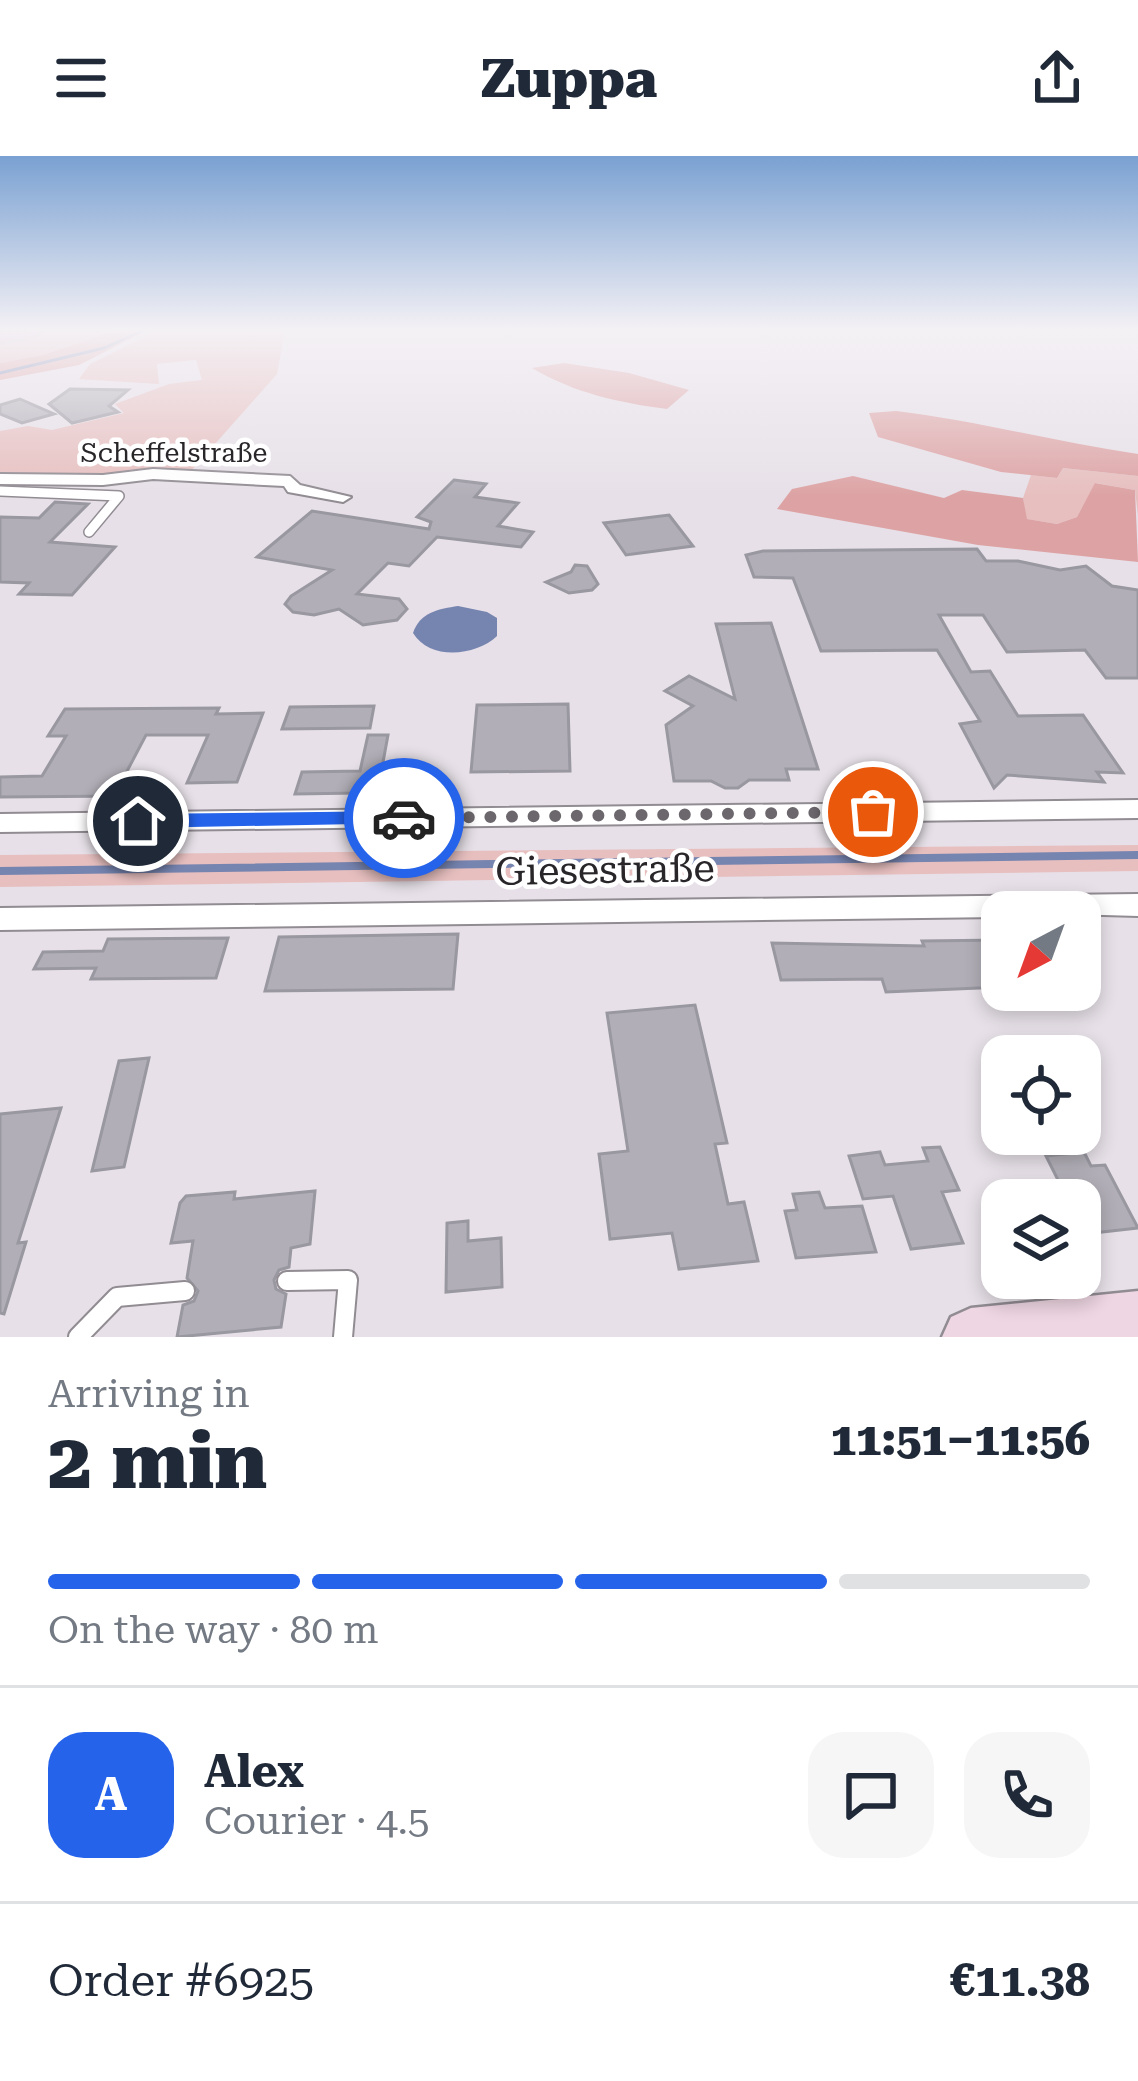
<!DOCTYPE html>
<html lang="en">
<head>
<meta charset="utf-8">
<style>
	:root { --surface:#fff; --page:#f6f6f7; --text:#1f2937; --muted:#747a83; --line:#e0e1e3; --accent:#2563eb }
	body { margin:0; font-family:"Roboto Serif",serif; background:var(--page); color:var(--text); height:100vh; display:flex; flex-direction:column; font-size:45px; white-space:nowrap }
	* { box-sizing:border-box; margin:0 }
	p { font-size:39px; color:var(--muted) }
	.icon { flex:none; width:66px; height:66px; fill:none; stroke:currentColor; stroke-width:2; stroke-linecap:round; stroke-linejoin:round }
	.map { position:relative; height:1181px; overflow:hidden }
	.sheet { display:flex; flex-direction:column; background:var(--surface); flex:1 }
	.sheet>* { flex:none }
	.needle { width:78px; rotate:221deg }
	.fabs { position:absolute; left:981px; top:735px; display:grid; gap:24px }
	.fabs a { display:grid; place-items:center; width:120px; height:120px; border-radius:24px; background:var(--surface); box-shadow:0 6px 18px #0003; font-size:60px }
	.pin { position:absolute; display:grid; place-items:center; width:102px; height:102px; color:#fff; margin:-51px; border:6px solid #fff; border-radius:50%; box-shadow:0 3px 12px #0007 }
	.courier { position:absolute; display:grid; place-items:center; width:120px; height:120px; margin:-60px; border:9px solid #2563eb; border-radius:50%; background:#fff; color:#222; box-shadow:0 3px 15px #0007 }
	.head em { font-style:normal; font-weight:800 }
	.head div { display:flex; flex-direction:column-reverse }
	.head { display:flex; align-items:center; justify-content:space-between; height:204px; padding:0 48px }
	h1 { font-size:78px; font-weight:800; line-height:90px }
	.bar { display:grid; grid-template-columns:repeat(4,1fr); gap:18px 12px; align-content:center; height:144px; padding:0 48px }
	.bar i { height:15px; border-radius:9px; background:var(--line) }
	.bar .on { background:var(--accent) }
	.bar p { grid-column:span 4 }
	.line { display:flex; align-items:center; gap:30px; padding:0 48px; border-top:3px solid var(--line) }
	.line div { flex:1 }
	.round { display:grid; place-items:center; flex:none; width:126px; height:126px; border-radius:36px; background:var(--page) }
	header { display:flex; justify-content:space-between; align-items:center; height:156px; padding:0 48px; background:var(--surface); font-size:54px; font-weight:800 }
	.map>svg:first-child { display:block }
	.green { fill:#e7bfbf }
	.forest { fill:#dda3a4 }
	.water { fill:#7684b0 }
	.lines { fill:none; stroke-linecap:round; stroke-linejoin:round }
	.stream-far1 { stroke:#7684b0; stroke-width:3 }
	.stream { stroke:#7684b0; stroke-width:8 }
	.building { fill:#b1aeb7; stroke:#9997a0; stroke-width:3 }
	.lane-far1-casing { stroke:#918b92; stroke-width:12 }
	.lane-casing { stroke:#918b92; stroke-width:22 }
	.street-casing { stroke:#918b92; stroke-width:4 }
	.secondary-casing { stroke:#918b92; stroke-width:5 }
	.primary-casing { stroke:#c3c2c3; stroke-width:4 }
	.lane-far1 { stroke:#fff; stroke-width:9 }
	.lane { stroke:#fff; stroke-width:18 }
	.street { fill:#fff; fill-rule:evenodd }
	.secondary { fill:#eed6e2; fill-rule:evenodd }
	.primary { fill:#deadc4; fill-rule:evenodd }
	.route { fill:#2563eb }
	.done { stroke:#6c676c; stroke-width:12; stroke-dasharray:0 21.6 }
	.labels { text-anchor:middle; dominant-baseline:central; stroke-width:9; stroke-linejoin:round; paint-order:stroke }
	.far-street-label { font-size:27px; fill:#292629; stroke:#fff }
	.near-street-label { font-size:39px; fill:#292629; stroke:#fff }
</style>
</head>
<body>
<header><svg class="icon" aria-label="menu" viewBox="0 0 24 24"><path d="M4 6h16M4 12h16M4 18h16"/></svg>Zuppa<svg class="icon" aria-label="share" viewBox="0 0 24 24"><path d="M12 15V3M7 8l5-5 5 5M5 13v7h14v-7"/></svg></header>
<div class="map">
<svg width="1138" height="1181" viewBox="0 0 1138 1181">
	<rect width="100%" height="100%" fill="#e7e0e8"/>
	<g class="green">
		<polygon points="114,175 43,199 0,207 0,185 34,176"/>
		<polygon points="156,175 285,175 277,218 190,316 105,321 0,319 0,275 28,270 52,274 124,257 115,248 169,228 202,224 196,204 157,208 159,228 79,223 90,208"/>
		<polygon points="1063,312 1138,320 1138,360 1135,334 1096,327 1077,361 1057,368 1026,363 1023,342 1031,319 1057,322"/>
		<polygon points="1138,689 1138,715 0,731 0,699"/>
	</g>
	<g class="forest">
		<polygon points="114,175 146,175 79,209 0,224 0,207 43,199"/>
		<path d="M 564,207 L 629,217 L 689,234 L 667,253 C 620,247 574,237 532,212 Z"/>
		<path d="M 896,255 C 978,265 1056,286 1138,298 L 1138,320 L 1063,312 L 1057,322 L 1001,316 L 878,281 L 869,257 Z"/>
		<polygon points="853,320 944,342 962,334 1023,342 1027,363 1057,368 1077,361 1095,327 1135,334 1138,406 978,389 777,353 792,333"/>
	</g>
	<path class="water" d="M 458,450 L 487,456 L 497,462 L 497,480 C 476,500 430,505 413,477 C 420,456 439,453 458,450 Z"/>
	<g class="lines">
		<polyline class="stream-far1" points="0,217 104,192 142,175"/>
		<polyline class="stream" points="0,715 1138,699"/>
	</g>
	<g class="building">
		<polygon points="70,233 128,234 109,250 118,256 72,267 49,248"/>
		<polygon points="20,243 54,258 22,267 0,258 0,249"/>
		<polygon points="454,324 486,328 475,341 518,347 498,370 533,376 521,391 437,381 409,410 388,407 357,438 399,443 407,453 397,464 363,469 339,453 314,459 293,456 285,448 291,440 332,414 257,401 312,355 429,373 431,366 417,361"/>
		<polygon points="55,346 88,348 50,386 115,391 72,439 19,438 29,427 0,426 0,361 39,362"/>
		<polygon points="669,359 693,390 626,399 604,367"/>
		<polygon points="977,393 986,405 1018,405 1060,414 1086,410 1112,430 1138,434 1138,522 1106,522 1085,494 1007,496 983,459 939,459 971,516 990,515 1018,560 1083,559 1123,617 1097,616 1104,626 1007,619 994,632 960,568 980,565 937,494 821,495 793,422 754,421 746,399 763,395"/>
		<polygon points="575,409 587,410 598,428 592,434 569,437 546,426 571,416"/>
		<polygon points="771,467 818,613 786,613 789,624 749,624 738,632 725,632 711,625 674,625 666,569 693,550 665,535 689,520 735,543 716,468"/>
		<polygon points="568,548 570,615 471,616 477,549"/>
		<polygon points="374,550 370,572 282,573 290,551"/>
		<polygon points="219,552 216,558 263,557 237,626 187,627 208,579 146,579 125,619 132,619 122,640 0,641 0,621 42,620 66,580 48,580 65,553"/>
		<polygon points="368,579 388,579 381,617 428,616 425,636 295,638 302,616 360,615"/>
		<polygon points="458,778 453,833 265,835 279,781"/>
		<polygon points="228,782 216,822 91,823 96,812 34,813 43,796 103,795 108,783"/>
		<polygon points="1002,784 1002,831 886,836 882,823 781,824 772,787 924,790 922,785"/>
		<polygon points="695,849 727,987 715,988 728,1048 744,1046 758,1105 679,1113 672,1077 610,1083 599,998 628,995 607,857"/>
		<polygon points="149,902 124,1011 92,1015 119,905"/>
		<polygon points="61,952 18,1087 26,1086 4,1158 0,1157 0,958"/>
		<polygon points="940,991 959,1034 942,1036 963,1087 911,1093 893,1040 863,1043 849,1000 880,996 885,1009 928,1005 923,992"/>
		<polygon points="1084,996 1091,1010 1105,1009 1138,1072 1084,1078 1080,1044 1068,1044 1046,1000"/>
		<polygon points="315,1035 310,1088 291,1092 289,1111 279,1114 274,1124 276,1133 286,1138 281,1171 177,1181 183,1149 194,1145 198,1135 187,1122 193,1085 171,1087 180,1047 186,1040 235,1036 234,1043"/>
		<polygon points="819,1036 825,1052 862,1050 876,1096 796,1102 785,1055 797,1054 793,1038"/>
		<polygon points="468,1065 468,1085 501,1082 502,1131 446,1136 447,1067"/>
	</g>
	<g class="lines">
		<defs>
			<polyline id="lane-far1" points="0,335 119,340 89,376"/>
			<g id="lane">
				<polyline points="287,1125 348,1124 343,1181"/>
				<polyline points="78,1181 117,1141 185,1135"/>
			</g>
			<g id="street">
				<polygon points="153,313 290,320 300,329 351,341 343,346 288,336 284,330 153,323 103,329 0,328 0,318 103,319"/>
				<polygon points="1138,644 1138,662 0,676 0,658"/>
				<polygon points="1138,738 1138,760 1002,756 1002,761 0,774 0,752"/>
			</g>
			<polygon id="secondary" points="1138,1135 1138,1181 942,1181 951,1161 971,1152"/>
			<polygon id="primary" points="40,175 37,179 0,187 0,177"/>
		</defs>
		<use href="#lane-far1" class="lane-far1-casing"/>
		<use href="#lane" class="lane-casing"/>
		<use href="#street" class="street-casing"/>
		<use href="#secondary" class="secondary-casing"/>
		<use href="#primary" class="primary-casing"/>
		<use href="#lane-far1" class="lane-far1"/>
		<use href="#lane" class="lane"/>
		<use href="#street" class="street"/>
		<use href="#secondary" class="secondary"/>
		<use href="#primary" class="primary"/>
	</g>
	<linearGradient id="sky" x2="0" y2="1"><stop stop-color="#7aa1d2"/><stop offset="0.51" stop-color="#f4f1f5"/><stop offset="1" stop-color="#f4f1f5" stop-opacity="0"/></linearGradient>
	<rect width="1138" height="340" fill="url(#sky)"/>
	<polygon class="route" points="404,655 411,657 411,667 138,672 128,665 138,658"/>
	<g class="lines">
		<polyline class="done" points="404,662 873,656"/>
	</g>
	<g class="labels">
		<g class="far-street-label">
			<text x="174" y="297">Scheffelstraße</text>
		</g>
		<g class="near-street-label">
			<text transform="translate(605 714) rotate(-1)">Giesestraße</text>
		</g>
	</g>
</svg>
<div class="fabs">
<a><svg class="needle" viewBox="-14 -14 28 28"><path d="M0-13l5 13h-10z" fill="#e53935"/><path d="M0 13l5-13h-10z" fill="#747a83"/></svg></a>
<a><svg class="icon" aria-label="locate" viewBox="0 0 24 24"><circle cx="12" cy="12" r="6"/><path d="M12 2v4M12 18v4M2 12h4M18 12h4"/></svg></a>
<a><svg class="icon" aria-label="layers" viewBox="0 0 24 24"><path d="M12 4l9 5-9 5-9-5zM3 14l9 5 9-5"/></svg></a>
</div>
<div class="pin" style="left:873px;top:656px;background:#ea580c"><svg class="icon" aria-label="bag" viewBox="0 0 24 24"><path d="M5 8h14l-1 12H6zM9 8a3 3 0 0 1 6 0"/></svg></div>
<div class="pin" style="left:138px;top:665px;background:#1f2937"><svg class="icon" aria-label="home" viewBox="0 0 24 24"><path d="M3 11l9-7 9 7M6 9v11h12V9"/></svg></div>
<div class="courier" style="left:404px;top:662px"><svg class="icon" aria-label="car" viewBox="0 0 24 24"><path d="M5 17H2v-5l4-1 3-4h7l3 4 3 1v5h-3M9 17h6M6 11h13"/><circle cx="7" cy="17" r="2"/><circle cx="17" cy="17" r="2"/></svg></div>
</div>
<section class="sheet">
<div class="head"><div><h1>2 min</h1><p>Arriving in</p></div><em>11:51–11:56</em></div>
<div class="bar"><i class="on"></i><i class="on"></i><i class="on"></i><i></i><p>On the way · 80 m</p></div>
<div class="line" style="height:216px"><b class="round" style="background:var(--accent);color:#fff">A</b><div><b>Alex</b><p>Courier · 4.5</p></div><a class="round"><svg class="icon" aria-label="chat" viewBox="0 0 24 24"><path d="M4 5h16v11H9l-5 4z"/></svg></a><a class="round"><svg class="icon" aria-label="phone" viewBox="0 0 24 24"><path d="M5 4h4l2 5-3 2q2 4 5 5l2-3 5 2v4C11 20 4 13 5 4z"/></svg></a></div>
<div class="line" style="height:156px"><div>Order #6925</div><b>€11.38</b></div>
</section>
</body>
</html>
